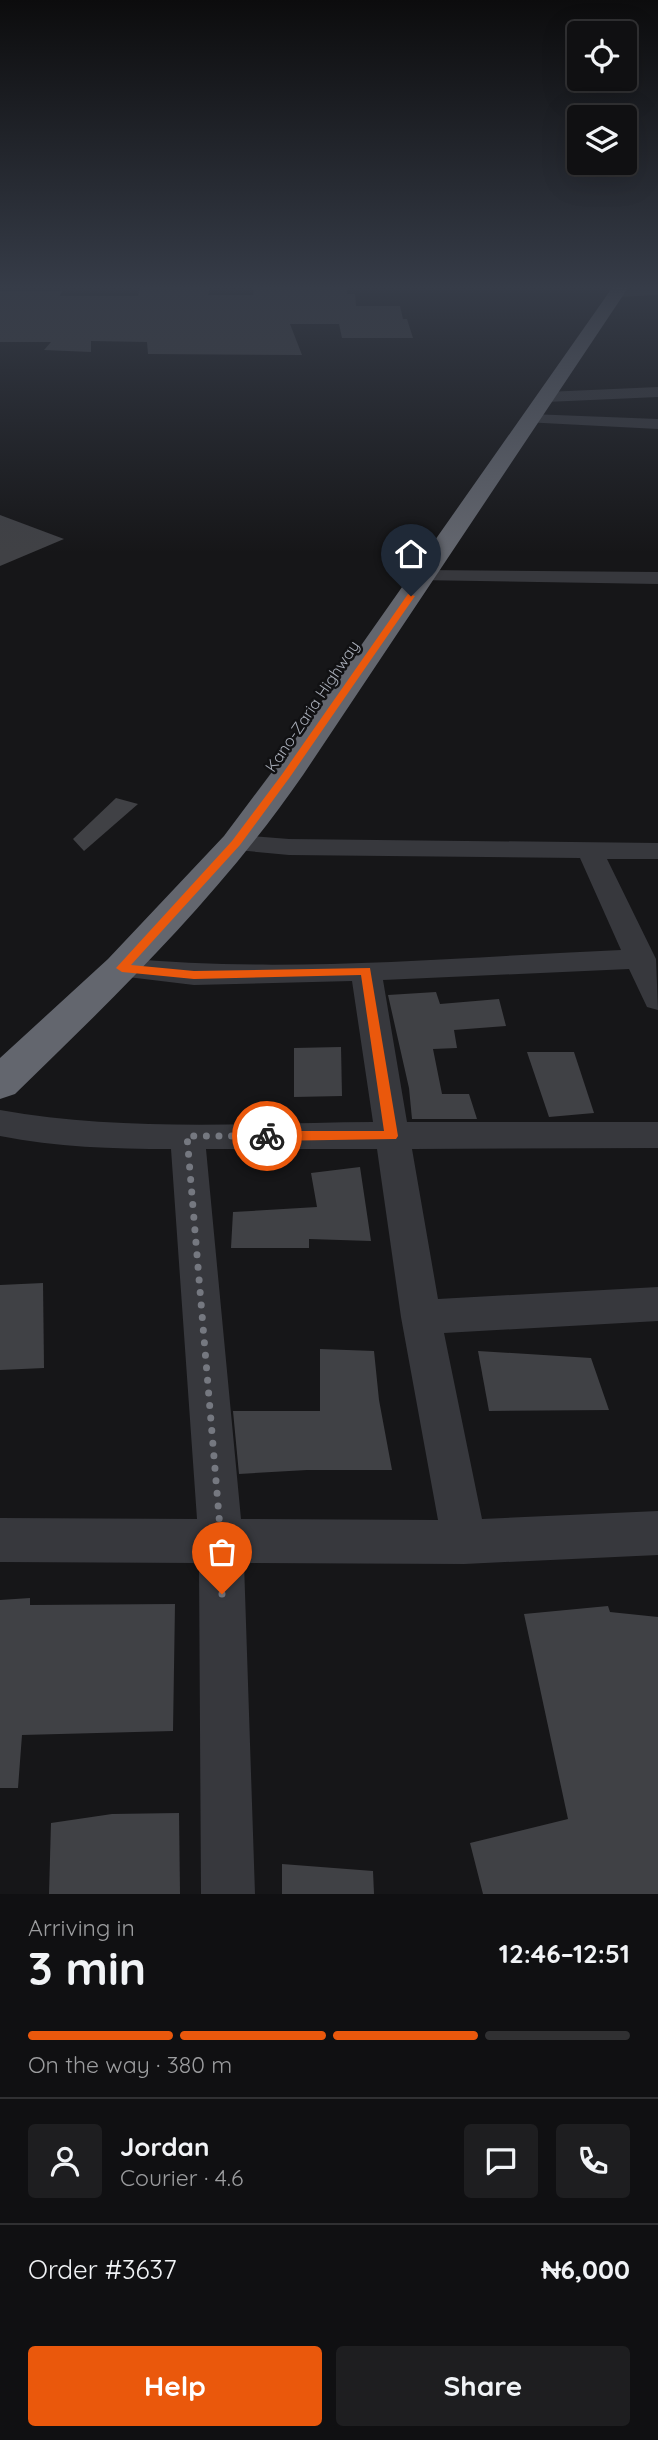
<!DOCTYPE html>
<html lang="en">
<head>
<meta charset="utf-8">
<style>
	:root { --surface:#101012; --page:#1e1e20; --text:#f1f3f6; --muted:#9c9d9f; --line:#303032; --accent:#ea580c }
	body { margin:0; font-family:Quicksand,sans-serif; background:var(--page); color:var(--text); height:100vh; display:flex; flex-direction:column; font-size:26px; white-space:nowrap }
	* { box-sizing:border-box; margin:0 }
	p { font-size:23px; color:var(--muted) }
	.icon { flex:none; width:38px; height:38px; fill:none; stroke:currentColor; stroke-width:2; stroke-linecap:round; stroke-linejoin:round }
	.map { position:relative; height:1894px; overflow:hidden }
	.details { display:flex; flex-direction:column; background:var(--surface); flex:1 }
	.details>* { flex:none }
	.buttons { position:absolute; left:567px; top:21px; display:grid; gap:14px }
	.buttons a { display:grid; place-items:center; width:70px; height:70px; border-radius:7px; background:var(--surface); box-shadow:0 7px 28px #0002,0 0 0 2px var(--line); font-size:35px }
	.pin { position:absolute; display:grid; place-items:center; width:60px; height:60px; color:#fff; margin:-72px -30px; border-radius:50% 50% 50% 0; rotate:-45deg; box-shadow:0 0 7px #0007 }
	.pin .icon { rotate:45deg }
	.courier { position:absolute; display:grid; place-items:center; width:70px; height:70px; margin:-35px; border:5px solid #ea580c; border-radius:50%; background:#fff; color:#222; box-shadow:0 2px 9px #0007 }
	.summary em { font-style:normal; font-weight:800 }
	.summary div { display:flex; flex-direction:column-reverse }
	.summary { display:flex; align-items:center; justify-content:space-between; height:119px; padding:0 28px }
	h1 { font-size:46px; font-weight:800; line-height:52px }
	.bar { display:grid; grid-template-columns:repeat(4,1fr); gap:10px 7px; align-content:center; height:84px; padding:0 28px }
	.bar i { height:9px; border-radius:5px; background:var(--line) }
	.bar .selected { background:var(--accent) }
	.bar p { grid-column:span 4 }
	.line { display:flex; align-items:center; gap:18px; padding:0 28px; border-top:2px solid var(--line) }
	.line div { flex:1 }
	.round { display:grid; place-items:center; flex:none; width:74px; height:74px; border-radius:7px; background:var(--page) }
	.button { display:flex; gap:14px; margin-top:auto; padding:14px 28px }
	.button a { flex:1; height:80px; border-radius:7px; background:var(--accent); color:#fff; font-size:28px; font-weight:800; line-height:80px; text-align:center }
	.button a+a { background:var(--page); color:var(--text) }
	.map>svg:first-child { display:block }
	.building { fill:#404145 }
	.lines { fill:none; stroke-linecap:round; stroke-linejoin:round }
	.street { fill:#37383d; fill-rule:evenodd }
	.highway { fill:#63666e; fill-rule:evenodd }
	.route { fill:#ea580c }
	.done { stroke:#757880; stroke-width:7; stroke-dasharray:0 12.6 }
	.labels { text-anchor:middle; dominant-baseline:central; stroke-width:5; stroke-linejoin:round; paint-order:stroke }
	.far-street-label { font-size:16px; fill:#a8adb8; stroke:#111113 }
</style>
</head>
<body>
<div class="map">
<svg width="658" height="1894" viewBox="0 0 658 1894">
	<rect width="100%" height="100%" fill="#161618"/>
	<g class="building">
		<polygon points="140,288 210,288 208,295 253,295 254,288 347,288 347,294 355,294 356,306 400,306 403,319 407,319 413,338 342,338 339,324 290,324 302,355 148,354 147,342 91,341 91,352 44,350 51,342 0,342 0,291 62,291 60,296 138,296"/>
		<polygon points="0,515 64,539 0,566"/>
		<polygon points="116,798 138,804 84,851 73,839"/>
		<polygon points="436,992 440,1004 499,999 506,1026 454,1030 457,1048 433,1049 442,1094 469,1094 477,1119 412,1119 409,1088 388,995"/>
		<polygon points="341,1047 342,1096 294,1097 294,1048"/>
		<polygon points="527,1052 574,1052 594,1113 549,1117"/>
		<polygon points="360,1167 371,1241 309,1239 309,1248 231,1248 233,1212 317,1207 311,1173"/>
		<polygon points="43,1283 44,1368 0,1370 0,1285"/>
		<polygon points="320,1349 374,1351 379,1400 392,1470 307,1470 239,1474 233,1411 320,1411"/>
		<polygon points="478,1351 591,1358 609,1410 489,1411"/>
		<polygon points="30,1598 30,1605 175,1604 173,1731 22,1735 18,1788 0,1788 0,1600"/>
		<polygon points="608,1606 610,1612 658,1617 658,1894 483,1894 470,1843 568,1819 524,1614"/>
		<polygon points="179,1813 180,1894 49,1894 51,1823 112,1814"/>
		<polygon points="282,1864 373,1871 374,1894 282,1894"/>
	</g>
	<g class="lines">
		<g class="street">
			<polygon points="658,288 658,295 616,297 609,293 616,289"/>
			<polygon points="658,387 658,397 546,402 538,397 546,392"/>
			<polygon points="530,414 658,419 658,429 524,422 522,419"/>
			<polygon points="424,570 658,572 658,584 417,580 414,576 417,572"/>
			<path d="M 236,835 L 289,839 L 658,843 L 658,859 L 607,859 L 656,959 L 658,1010 L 647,1007 L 629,969 L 383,980 L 407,1122 L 658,1122 L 658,1148 L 412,1149 L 438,1299 L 658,1287 L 658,1321 L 444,1333 L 482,1519 L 658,1511 L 658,1555 L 464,1564 L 244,1563 L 255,1894 L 201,1894 L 199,1563 L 0,1562 L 0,1518 L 197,1519 L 171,1149 C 113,1149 56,1147 0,1136 L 0,1110 C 121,1132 251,1123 373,1122 L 352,981 L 194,985 L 111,975 L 107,968 L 111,961 L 122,958 C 287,974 455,957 621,950 L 580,858 L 289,855 L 226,849 L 222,843 L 226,837 ZM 206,1149 L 377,1149 L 401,1317 L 438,1520 L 241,1519 Z"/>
		</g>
		<path class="highway" d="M 612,288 L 628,288 L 303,775 C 221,894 118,994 15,1094 L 0,1099 L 0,1058 L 108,959 L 224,836 L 275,768 Z"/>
	</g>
	<linearGradient id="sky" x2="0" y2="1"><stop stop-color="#0c0c0d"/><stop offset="0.52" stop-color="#363c48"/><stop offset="1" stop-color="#363c48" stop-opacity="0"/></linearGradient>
	<rect width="658" height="553" fill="url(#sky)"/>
	<polygon class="route" points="408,594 415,596 290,777 240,845 131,965 194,971 370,968 398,1136 396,1139 267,1141 261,1136 267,1131 384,1131 361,975 194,979 122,972 116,968 232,841 283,773"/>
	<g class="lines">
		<polyline class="done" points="222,1594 221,1540 187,1136 267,1136"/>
	</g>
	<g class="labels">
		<g class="far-street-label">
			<text transform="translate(312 706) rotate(-56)">Kano-Zaria Highway</text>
		</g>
	</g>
</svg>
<div class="buttons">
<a><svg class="icon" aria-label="locate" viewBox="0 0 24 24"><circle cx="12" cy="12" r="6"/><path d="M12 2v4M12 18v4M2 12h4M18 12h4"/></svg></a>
<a><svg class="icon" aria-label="layers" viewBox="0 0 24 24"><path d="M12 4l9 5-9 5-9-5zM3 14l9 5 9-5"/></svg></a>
</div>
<div class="pin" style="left:222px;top:1594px;background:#ea580c"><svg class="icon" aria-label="bag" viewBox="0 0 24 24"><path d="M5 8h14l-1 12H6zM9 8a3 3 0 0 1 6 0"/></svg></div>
<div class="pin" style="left:411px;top:596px;background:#1f2937"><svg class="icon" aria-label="home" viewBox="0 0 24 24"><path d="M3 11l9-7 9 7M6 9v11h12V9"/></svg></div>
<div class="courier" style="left:267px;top:1136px"><svg class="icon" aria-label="bike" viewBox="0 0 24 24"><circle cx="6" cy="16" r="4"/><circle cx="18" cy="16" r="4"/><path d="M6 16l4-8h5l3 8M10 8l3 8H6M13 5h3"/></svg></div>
</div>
<section class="details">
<div class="summary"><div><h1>3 min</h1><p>Arriving in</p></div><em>12:46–12:51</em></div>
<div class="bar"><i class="selected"></i><i class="selected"></i><i class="selected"></i><i></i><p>On the way · 380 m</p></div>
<div class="line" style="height:126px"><a class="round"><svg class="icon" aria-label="person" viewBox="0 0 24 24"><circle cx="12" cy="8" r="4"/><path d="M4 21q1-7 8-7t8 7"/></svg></a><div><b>Jordan</b><p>Courier · 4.6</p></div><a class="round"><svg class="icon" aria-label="chat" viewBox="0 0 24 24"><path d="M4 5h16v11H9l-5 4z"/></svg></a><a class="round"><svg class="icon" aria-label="phone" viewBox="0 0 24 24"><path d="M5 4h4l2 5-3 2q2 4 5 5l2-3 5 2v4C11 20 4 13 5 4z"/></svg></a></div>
<div class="line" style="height:91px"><div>Order #3637</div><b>₦6,000</b></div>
<div class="button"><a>Help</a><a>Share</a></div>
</section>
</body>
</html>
